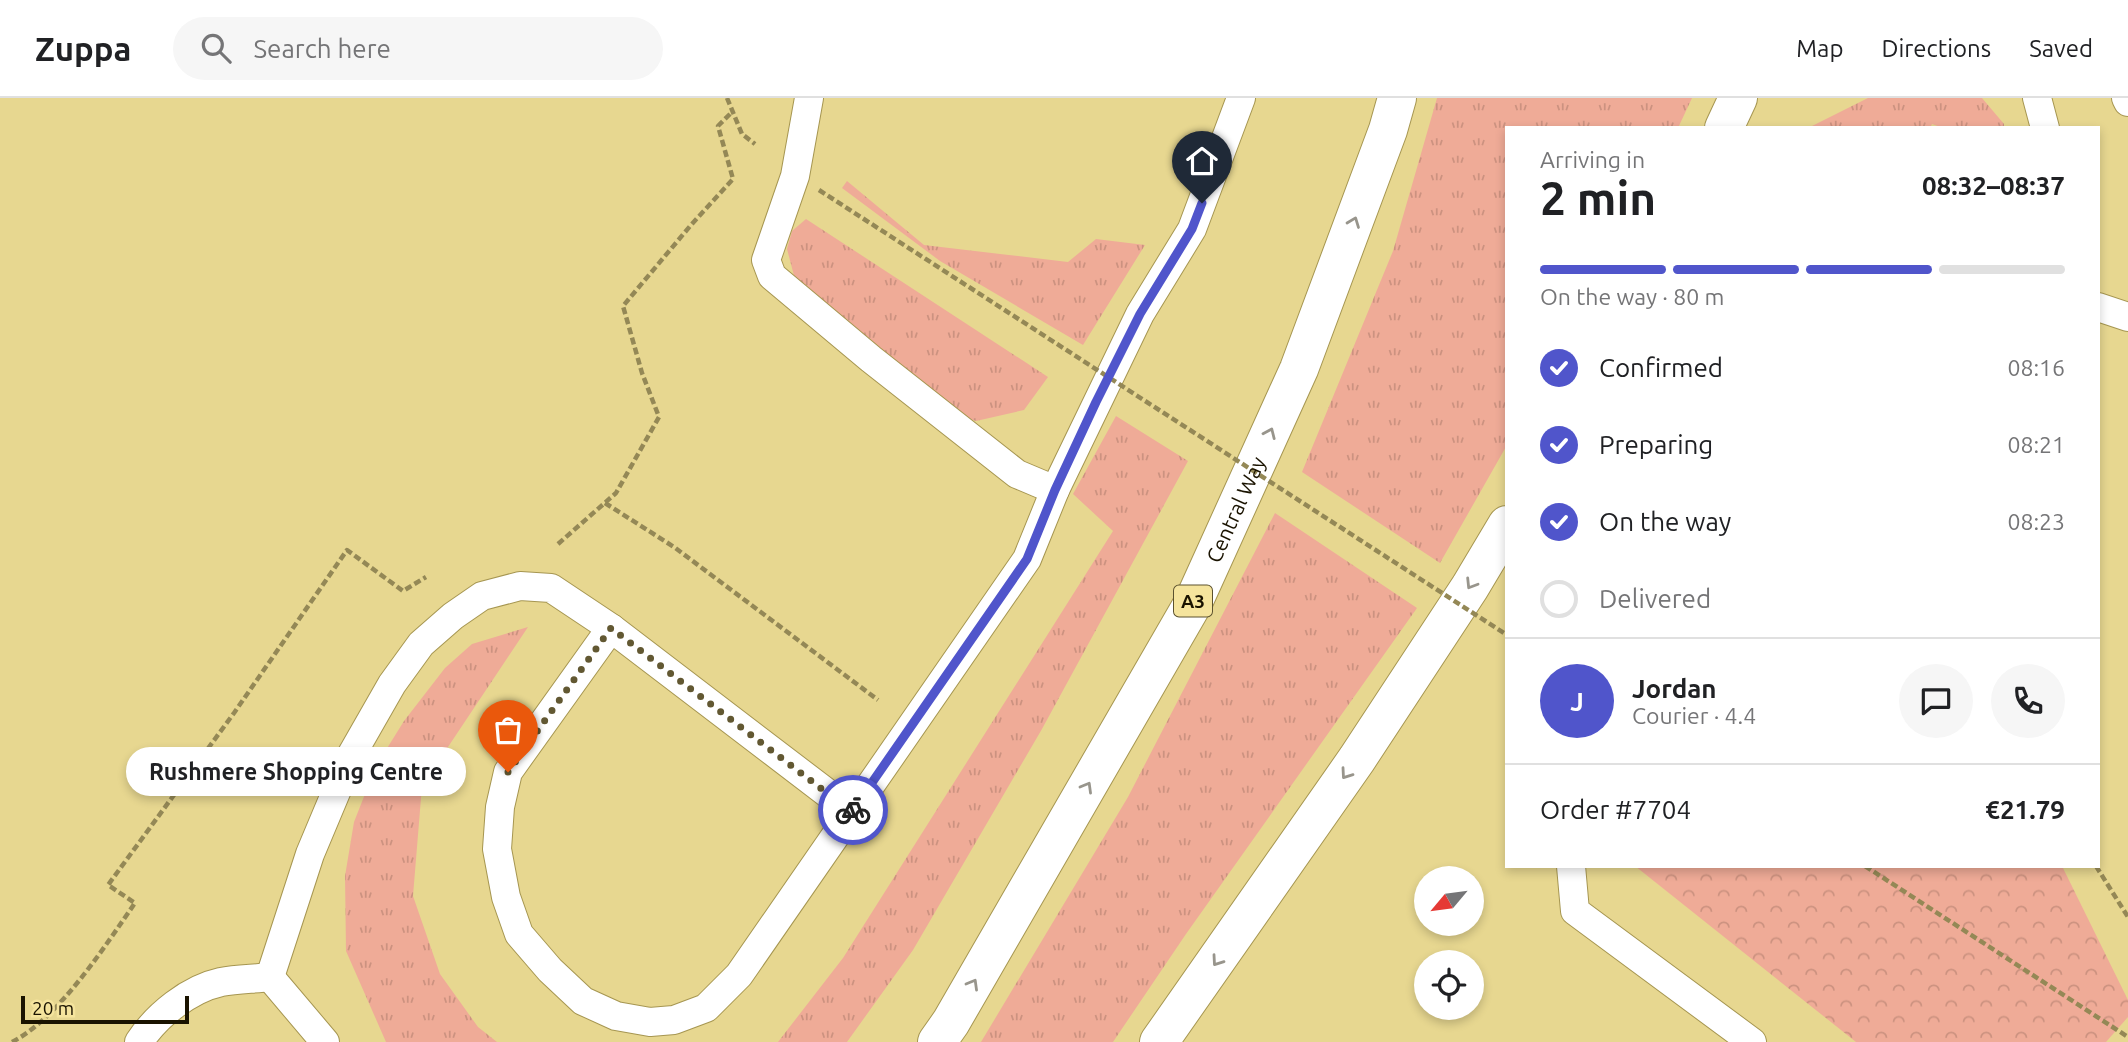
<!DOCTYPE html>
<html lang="en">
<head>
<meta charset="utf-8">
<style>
	:root { --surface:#fff; --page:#f6f6f6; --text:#202124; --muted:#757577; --line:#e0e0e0; --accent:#5055cb }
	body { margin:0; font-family:Ubuntu,sans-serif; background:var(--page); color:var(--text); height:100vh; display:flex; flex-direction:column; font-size:26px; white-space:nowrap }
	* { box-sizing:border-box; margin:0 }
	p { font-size:23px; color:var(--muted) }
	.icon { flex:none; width:38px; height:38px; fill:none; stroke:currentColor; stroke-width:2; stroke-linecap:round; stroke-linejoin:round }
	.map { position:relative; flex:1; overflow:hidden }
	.sheet { position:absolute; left:1505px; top:28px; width:595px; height:742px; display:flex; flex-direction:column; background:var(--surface); border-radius:0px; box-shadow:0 4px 10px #0003 }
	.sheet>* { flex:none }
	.needle { width:46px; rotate:241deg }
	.buttons { position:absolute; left:1414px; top:768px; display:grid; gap:14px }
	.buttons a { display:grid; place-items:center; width:70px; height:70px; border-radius:50%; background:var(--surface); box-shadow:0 4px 10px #0003; font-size:35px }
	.scale { position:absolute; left:21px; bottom:18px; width:168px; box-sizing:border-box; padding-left:7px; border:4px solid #1a1300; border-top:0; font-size:19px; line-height:24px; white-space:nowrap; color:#1a1300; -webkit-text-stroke:5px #f5e49d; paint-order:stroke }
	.pin { position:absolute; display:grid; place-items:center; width:60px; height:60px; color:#fff; margin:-72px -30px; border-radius:50% 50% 50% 0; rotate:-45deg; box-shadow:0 0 7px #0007 }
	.pin .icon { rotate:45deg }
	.courier { position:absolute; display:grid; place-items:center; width:70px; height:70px; margin:-35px; border:5px solid #5055cb; border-radius:50%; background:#fff; color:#222; box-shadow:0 2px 9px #0007 }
	.bubble { position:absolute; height:49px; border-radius:24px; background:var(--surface); box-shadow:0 4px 10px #0003; font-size:23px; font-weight:700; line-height:49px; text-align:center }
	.summary em { font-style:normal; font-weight:700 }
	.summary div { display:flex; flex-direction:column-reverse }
	.summary { display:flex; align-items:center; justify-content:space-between; height:119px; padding:0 35px }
	h1 { font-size:46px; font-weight:700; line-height:52px }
	.bar { display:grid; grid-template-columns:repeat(4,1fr); gap:10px 7px; align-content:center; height:84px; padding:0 35px }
	.bar i { height:9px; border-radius:5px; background:var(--line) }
	.bar .selected { background:var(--accent) }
	.bar p { grid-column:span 4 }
	.line { display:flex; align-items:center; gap:18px; padding:0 35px; border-top:2px solid var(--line) }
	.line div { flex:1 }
	.round { display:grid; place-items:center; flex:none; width:74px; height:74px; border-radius:37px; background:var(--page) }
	ol { padding:0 35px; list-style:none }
	li { display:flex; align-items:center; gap:21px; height:77px }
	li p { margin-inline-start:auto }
	li .icon { padding:7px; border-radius:50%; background:var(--accent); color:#fff; stroke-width:4 }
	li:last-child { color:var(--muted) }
	li i { width:38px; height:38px; border:4px solid var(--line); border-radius:50% }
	header { display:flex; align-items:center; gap:42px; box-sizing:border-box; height:98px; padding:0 35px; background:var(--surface); border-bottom:2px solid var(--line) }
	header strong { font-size:33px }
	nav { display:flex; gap:38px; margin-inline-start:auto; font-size:24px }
	.search { width:490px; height:63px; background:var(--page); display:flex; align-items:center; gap:18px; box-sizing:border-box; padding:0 24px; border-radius:38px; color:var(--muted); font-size:26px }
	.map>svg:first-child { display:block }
	.grass { fill:url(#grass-tufts) }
	.forest { fill:url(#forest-crowns) }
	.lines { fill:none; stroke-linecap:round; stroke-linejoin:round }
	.service-casing { stroke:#a69651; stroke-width:30 }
	.trunk-casing { stroke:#a69651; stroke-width:40 }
	.path { stroke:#948856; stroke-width:4.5; stroke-dasharray:7 3.5; stroke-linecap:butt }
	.service { stroke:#fff; stroke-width:28 }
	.trunk { stroke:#fff; stroke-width:38 }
	.path-bridge { stroke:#948856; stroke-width:4.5; stroke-dasharray:7 3.5; stroke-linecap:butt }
	.oneway { stroke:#98958c }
	.done { stroke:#625832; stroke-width:7; stroke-dasharray:0 12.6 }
	.route { stroke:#5055cb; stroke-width:9 }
	.labels { text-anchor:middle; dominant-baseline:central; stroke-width:6; stroke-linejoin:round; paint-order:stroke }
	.shield { fill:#f5e49d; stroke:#5c522f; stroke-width:2 }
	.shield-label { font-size:19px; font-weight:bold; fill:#1a1300 }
	.street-label { font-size:21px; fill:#1a1300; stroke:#f5e49d }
</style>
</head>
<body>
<header>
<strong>Zuppa</strong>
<div class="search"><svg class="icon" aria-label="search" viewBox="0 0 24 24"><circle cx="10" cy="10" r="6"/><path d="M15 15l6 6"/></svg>Search here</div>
<nav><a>Map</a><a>Directions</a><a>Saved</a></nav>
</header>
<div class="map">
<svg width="2128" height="944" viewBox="0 0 2128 944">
	<defs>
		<pattern id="grass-tufts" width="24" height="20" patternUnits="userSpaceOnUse" patternTransform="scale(1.75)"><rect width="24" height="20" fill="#efab97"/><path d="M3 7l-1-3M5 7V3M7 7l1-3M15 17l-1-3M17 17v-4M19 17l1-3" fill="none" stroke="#cc9280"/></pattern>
		<pattern id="forest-crowns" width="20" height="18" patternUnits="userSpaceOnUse" patternTransform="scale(1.75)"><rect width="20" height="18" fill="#efab97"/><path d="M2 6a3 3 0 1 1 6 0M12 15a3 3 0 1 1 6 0" fill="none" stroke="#cc9280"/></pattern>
	</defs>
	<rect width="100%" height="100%" fill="#e7d790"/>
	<g class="grass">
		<polygon points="1437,0 1692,0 1678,30 1507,30 1507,347 1440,465 1302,374 1393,153"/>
		<polygon points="1868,0 1982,0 2004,26 2004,30 1943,30 1932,26 1930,30 1808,30"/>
		<polygon points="847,83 924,147 1068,164 1096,141 1145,147 1083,247 940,163 842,90"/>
		<polygon points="806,121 1048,279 1024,312 976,323 954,316 797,189 787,151 792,133"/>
		<polygon points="1116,318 1188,363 1042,631 913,852 847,944 778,944 843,860 1113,433 1073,396"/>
		<polygon points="1275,415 1417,510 1186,836 1113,944 981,944 1128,699"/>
		<polygon points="528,529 422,688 413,798 440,876 478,929 497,944 386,944 346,853 345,778 354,724 376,668 404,623 445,570 472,546"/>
	</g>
	<polygon class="forest" points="1635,768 2062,768 2128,902 2128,919 2106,944 1856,944"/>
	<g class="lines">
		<defs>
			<g id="service">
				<polyline points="809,0 795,78 766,162 772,178 871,261 1017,376 1055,392"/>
				<polyline points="2037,0 2045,30"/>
				<polyline points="2126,0 2128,4"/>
				<polyline points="2098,209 2128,219"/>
				<polyline points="611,530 508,674 500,709 497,751 506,799 519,836 550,872 583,903 616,918 650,924 674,922 706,910 739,877 1027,461 1055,392 1140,216 1192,131 1241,0"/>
				<polyline points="1571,768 1575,813 1752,944"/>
				<polyline points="270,879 310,756 352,656 392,586 421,546 453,518 482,498 520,488 551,490 611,530 852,714"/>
				<polyline points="270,879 325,944"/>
				<path d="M 139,944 C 157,917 189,891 221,884 C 237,881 254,881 270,879"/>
			</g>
			<g id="trunk">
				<polyline points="1724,30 1738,0"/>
				<path id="s1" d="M 937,944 L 951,924 L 1192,507 L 1299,271 L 1388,32 L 1397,0"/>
				<polyline points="1159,944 1357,661 1470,489 1507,427"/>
			</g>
		</defs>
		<use href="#service" class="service-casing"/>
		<use href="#trunk" class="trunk-casing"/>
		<g class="path">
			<polyline points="727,0 742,36 755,46"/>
			<polyline points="605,405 674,449 878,602"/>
			<polyline points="558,446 616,395 659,319 642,275 623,208 691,127 733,81 718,28 733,13"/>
			<polyline points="1865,768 2128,939"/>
			<polyline points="2096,768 2128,819"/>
			<path d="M 12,944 C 59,920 105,848 135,805 L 108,787 L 234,615 L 347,452 L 403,493 L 426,479"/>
		</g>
		<use href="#service" class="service"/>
		<use href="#trunk" class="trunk"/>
		<polyline class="path-bridge" points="819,92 1507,537"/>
	</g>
	<defs><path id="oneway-chevron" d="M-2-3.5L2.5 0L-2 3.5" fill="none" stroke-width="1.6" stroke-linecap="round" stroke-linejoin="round" transform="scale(1.75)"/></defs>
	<g class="oneway">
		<use href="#oneway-chevron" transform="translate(1354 124) rotate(-69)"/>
		<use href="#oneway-chevron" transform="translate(1270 335) rotate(-66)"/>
		<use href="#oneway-chevron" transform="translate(1471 486) rotate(122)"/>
		<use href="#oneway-chevron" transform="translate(1346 676) rotate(125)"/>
		<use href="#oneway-chevron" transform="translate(1087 689) rotate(-60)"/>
		<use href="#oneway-chevron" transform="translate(1217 863) rotate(125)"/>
		<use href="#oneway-chevron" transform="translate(973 886) rotate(-60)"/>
	</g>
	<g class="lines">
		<polyline class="done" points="508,674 611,530 852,714 853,712"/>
		<polyline class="route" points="853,712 1027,461 1055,392 1096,304 1140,216 1192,131 1202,105"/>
	</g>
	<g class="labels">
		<rect class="shield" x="1174" y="487.5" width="38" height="31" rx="5"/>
		<g class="shield-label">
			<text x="1193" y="503">A3</text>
		</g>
		<g class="street-label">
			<text stroke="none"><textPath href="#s1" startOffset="611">Central Way</textPath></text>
		</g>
	</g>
</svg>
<div class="buttons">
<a><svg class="needle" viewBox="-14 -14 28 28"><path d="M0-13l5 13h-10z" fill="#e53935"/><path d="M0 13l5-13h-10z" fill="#757577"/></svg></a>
<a><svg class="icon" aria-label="locate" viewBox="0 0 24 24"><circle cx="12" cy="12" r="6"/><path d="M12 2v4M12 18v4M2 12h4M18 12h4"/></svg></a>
</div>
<div class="scale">20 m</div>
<div class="pin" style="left:508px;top:674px;background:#ea580c"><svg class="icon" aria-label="bag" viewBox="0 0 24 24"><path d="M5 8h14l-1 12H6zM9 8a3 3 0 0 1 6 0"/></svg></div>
<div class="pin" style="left:1202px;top:105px;background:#1f2937"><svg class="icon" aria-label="home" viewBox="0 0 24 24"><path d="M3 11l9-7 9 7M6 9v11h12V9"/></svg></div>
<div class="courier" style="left:853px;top:712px"><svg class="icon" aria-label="bike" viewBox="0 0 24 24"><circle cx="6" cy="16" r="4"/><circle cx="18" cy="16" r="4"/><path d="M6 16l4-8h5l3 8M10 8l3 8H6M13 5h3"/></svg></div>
<div class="bubble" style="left:126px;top:649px;width:340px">Rushmere Shopping Centre</div>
<section class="sheet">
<div class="summary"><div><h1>2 min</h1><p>Arriving in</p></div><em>08:32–08:37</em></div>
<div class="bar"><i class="selected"></i><i class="selected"></i><i class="selected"></i><i></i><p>On the way · 80 m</p></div>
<ol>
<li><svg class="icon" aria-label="check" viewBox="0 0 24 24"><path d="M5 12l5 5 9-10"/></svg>Confirmed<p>08:16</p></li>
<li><svg class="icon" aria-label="check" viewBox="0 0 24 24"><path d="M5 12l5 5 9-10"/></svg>Preparing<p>08:21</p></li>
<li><svg class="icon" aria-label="check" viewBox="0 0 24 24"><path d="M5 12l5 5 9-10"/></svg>On the way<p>08:23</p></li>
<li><i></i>Delivered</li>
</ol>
<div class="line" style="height:126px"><b class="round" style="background:var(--accent);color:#fff">J</b><div><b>Jordan</b><p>Courier · 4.4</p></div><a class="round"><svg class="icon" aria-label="chat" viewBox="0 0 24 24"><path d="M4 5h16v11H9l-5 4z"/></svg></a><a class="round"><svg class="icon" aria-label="phone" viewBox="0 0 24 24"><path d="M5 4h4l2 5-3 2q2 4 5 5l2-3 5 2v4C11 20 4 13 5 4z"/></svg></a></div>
<div class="line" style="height:91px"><div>Order #7704</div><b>€21.79</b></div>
</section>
</div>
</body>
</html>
